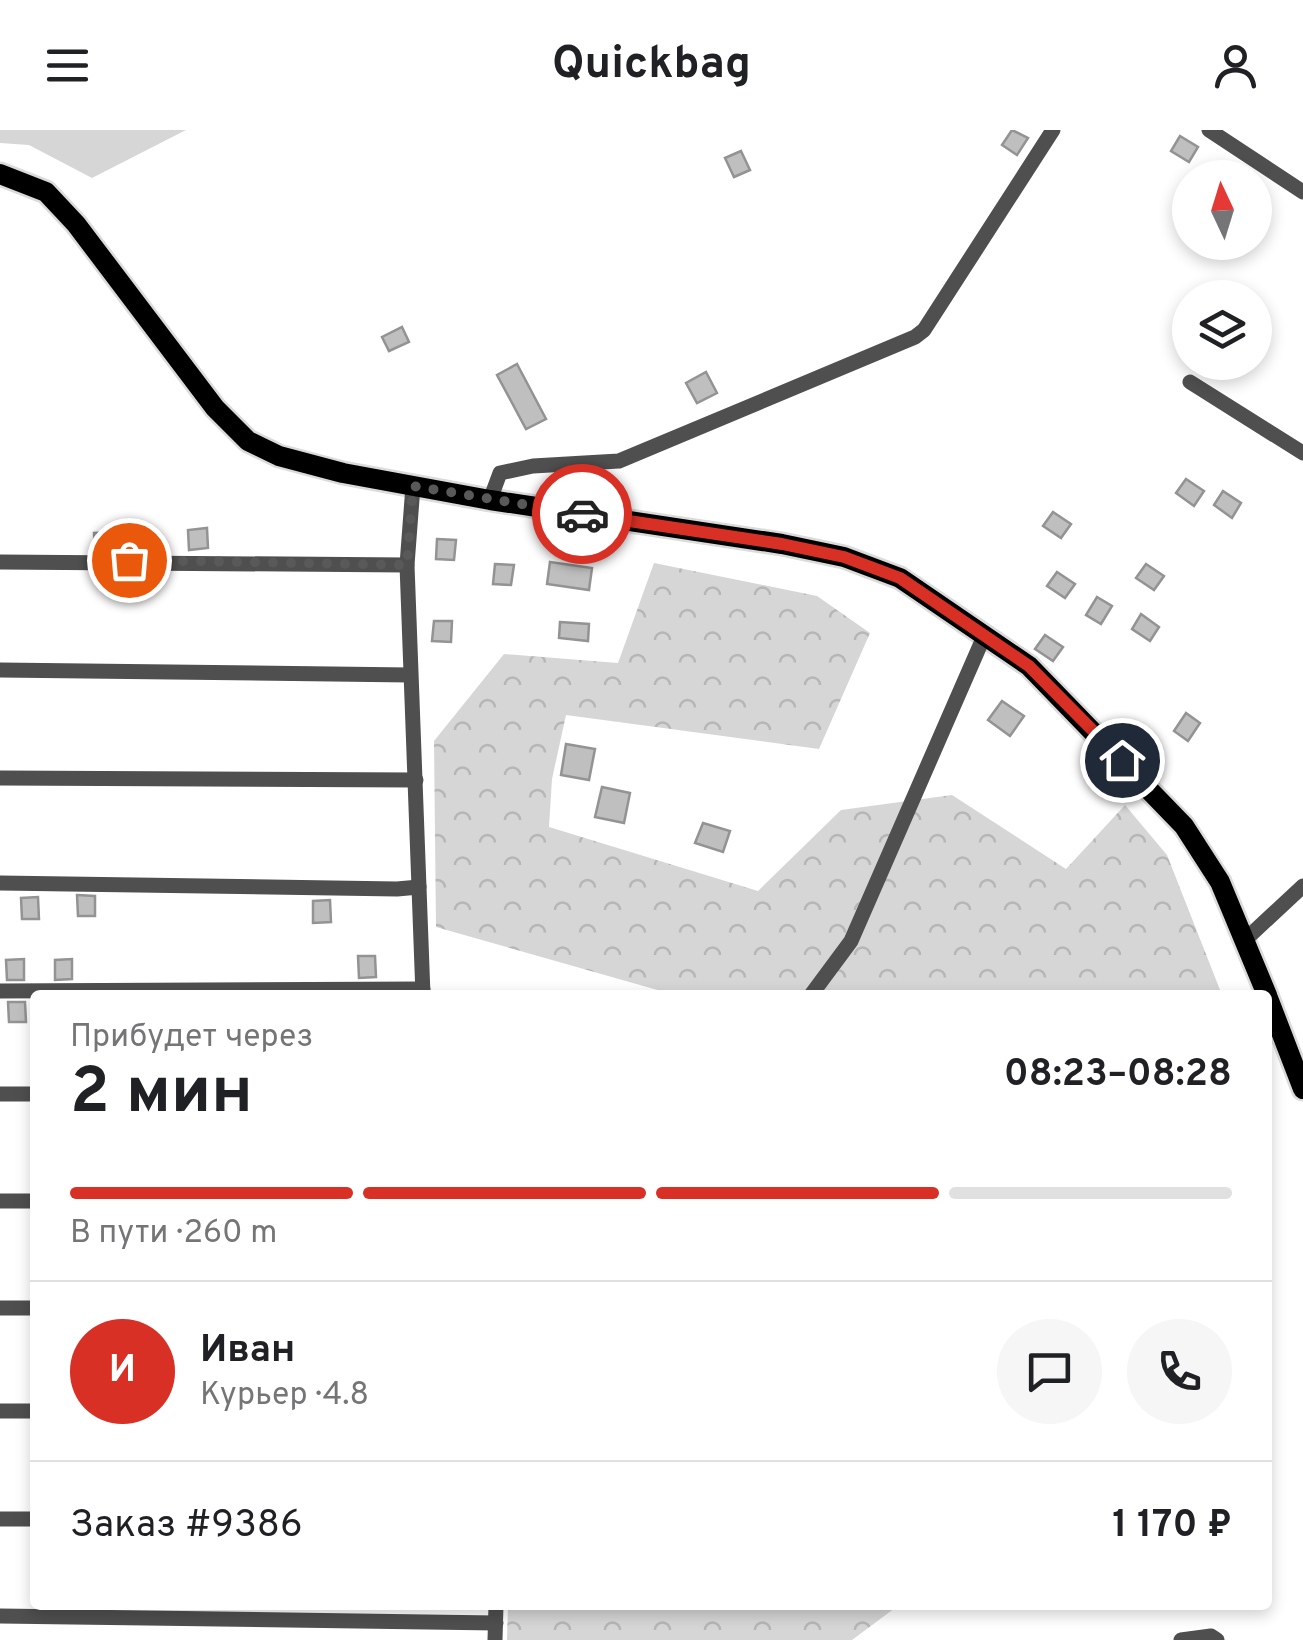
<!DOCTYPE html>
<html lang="ru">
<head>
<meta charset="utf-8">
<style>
	:root { --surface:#fff; --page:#f6f6f6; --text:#202124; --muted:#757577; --line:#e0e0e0; --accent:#d93025 }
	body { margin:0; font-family:Overpass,sans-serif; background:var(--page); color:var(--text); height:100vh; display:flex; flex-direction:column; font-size:38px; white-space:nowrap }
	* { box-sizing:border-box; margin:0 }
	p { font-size:32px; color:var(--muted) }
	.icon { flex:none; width:55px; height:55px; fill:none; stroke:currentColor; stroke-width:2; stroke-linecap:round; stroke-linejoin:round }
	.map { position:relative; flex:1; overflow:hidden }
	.side { position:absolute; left:30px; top:860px; width:1242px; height:620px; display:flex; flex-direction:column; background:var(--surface); border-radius:10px; box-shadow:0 5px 15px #0003 }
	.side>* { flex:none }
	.needle { width:65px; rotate:356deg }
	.buttons { position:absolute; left:1172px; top:30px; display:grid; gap:20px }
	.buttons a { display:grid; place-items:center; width:100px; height:100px; border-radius:50%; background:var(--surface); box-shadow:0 5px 15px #0003; font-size:50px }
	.pin { position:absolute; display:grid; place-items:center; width:85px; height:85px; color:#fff; margin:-42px; border:5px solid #fff; border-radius:50%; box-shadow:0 2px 10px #0007 }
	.courier { position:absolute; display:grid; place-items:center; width:100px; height:100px; margin:-50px; border:8px solid #d93025; border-radius:50%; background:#fff; color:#222; box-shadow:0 2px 12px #0007 }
	.summary em { font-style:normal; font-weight:700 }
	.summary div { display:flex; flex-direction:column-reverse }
	.summary { display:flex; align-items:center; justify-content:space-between; height:170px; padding:0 40px }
	h1 { font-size:65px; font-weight:700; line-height:75px }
	.bar { display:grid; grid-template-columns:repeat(4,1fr); gap:15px 10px; align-content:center; height:120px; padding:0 40px }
	.bar i { height:12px; border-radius:8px; background:var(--line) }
	.bar .on { background:var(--accent) }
	.bar p { grid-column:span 4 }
	.line { display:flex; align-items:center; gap:25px; padding:0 40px; border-top:2px solid var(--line) }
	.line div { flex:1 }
	.round { display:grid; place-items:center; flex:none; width:105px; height:105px; border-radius:52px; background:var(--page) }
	header { display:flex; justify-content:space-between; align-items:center; height:130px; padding:0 40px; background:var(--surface); font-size:45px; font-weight:700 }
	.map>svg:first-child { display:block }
	.forest { fill:url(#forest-crowns) }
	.garden { fill:#d6d6d6 }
	.building { fill:#bfbfbf; stroke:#939393; stroke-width:2.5 }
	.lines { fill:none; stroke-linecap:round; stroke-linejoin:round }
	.major-casing { stroke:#dbdbdb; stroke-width:25 }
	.minor { stroke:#4f4f4f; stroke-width:15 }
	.major { stroke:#000; stroke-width:20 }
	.done { stroke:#595959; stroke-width:10; stroke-dasharray:0 18 }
	.route { stroke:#d93025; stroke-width:12 }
</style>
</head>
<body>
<header><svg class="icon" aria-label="menu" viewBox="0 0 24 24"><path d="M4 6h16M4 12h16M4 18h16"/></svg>Quickbag<svg class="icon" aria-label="person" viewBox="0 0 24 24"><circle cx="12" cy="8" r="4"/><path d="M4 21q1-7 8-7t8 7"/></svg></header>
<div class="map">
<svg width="1303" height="1510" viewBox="0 0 1303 1510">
	<defs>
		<pattern id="forest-crowns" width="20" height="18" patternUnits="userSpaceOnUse" patternTransform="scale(2.5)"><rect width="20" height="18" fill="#d6d6d6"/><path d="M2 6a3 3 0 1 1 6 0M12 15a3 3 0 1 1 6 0" fill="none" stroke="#b6b6b6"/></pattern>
	</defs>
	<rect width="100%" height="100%" fill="#fff"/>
	<g class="forest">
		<polygon points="654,433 817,466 870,503 819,619 566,585 552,649 549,697 758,761 841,680 952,665 1066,739 1125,675 1167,725 1222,865 675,865 436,797 434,611 504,524 618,533"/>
		<polygon points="508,1475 899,1475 852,1510 507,1510"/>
	</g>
	<polygon class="garden" points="0,0 186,0 92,48 29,15 0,13"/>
	<g class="building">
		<polygon points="1012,0 1028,8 1017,25 1002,15"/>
		<polygon points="1180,6 1198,17 1189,32 1171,21"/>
		<polygon points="741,21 750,40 734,47 725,28"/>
		<polygon points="402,197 409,212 389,221 382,207"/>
		<polygon points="517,234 546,289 526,299 497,245"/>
		<polygon points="706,242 717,263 697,273 686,253"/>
		<polygon points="1186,349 1204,361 1194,376 1176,363"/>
		<polygon points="1223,361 1241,373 1232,388 1214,375"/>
		<polygon points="1053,382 1071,394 1061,408 1043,396"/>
		<polygon points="207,398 208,418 189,420 188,400"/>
		<polygon points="113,402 113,422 95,421 94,403"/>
		<polygon points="437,409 456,410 454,430 436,429"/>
		<polygon points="550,432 592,438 589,460 547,454"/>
		<polygon points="495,434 514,435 511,455 493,454"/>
		<polygon points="1146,434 1164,446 1154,460 1136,448"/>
		<polygon points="1057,442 1075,454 1065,468 1047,456"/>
		<polygon points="1097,467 1112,476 1101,494 1086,485"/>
		<polygon points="1141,484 1159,497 1150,511 1132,499"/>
		<polygon points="434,491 452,491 451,512 432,511"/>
		<polygon points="560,492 589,494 588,511 559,508"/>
		<polygon points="1045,505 1063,517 1053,531 1035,519"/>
		<polygon points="1002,571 1024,586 1010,606 988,590"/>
		<polygon points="1186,583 1200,593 1188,611 1174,601"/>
		<polygon points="566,614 595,619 589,650 561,645"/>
		<polygon points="602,657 630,663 624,693 595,687"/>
		<polygon points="703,693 730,701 723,722 695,713"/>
		<polygon points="77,765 95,766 95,786 78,786"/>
		<polygon points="38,767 39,789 22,789 21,768"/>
		<polygon points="330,770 331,792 313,793 313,771"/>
		<polygon points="358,826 375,826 376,847 359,848"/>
		<polygon points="24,829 24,850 7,850 6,830"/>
		<polygon points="72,829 72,849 55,850 55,830"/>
		<polygon points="8,872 25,872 26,892 9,892"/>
	</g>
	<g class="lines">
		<defs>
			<g id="major">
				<polyline points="0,44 46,62 76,94 215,278 248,311 279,326 343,343 490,370 782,414 844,427 900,448 1029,536 1184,696 1220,752 1267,865"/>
				<polyline points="1268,868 1303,959"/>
			</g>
		</defs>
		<use href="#major" class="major-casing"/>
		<g class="minor">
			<polyline points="1209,0 1303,62"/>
			<polyline points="1190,252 1303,323"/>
			<polyline points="413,356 407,435 423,865"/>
			<polyline points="490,370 500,343 533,336 619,331 915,207 924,200 1053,0"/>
			<polyline points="0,432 407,435"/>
			<polyline points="0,540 410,545"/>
			<polyline points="0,648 416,650"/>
			<polyline points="0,753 397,759 419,757"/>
			<polyline points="1245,810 1303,756"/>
			<polyline points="0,861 423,859"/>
			<polyline points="811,865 851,811 985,504"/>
			<polyline points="0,964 35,964"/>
			<polyline points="0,1071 35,1071"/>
			<polyline points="0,1178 35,1178"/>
			<polyline points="0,1281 35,1281"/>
			<polyline points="0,1389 35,1389"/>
			<polyline points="0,1486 496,1493"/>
			<polyline points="495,1510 496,1475"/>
			<polyline points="1181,1510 1211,1506 1217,1510"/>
		</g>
		<use href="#major" class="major"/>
	</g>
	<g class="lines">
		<polyline class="done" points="129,430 407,435 413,356 582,384"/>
		<polyline class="route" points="582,384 782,414 844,427 900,448 1029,536 1122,630"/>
	</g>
</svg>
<div class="buttons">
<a><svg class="needle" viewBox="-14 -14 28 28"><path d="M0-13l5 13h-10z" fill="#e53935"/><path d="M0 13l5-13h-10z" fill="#757577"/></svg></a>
<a><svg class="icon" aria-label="layers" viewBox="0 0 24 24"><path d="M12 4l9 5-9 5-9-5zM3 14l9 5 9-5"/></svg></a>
</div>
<div class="pin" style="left:129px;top:430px;background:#ea580c"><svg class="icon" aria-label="bag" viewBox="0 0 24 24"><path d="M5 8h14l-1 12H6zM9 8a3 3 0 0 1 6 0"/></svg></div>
<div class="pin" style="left:1122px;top:630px;background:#1f2937"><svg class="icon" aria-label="home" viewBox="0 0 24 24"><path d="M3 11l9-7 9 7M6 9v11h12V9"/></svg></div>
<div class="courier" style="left:582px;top:384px"><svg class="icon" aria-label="car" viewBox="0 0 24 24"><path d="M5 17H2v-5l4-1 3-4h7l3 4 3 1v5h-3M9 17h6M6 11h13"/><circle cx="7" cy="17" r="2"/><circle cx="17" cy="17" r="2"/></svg></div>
<section class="side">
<div class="summary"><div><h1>2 мин</h1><p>Прибудет через</p></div><em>08:23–08:28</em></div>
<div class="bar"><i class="on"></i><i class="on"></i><i class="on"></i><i></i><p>В пути · 260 m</p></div>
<div class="line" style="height:180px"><b class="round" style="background:var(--accent);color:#fff">И</b><div><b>Иван</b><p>Курьер · 4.8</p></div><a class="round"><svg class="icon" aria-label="chat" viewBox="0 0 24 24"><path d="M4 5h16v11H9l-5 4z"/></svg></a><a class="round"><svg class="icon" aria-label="phone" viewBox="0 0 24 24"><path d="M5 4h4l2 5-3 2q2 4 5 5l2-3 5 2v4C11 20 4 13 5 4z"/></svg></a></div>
<div class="line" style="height:130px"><div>Заказ #9386</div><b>1 170 ₽</b></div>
</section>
</div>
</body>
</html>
